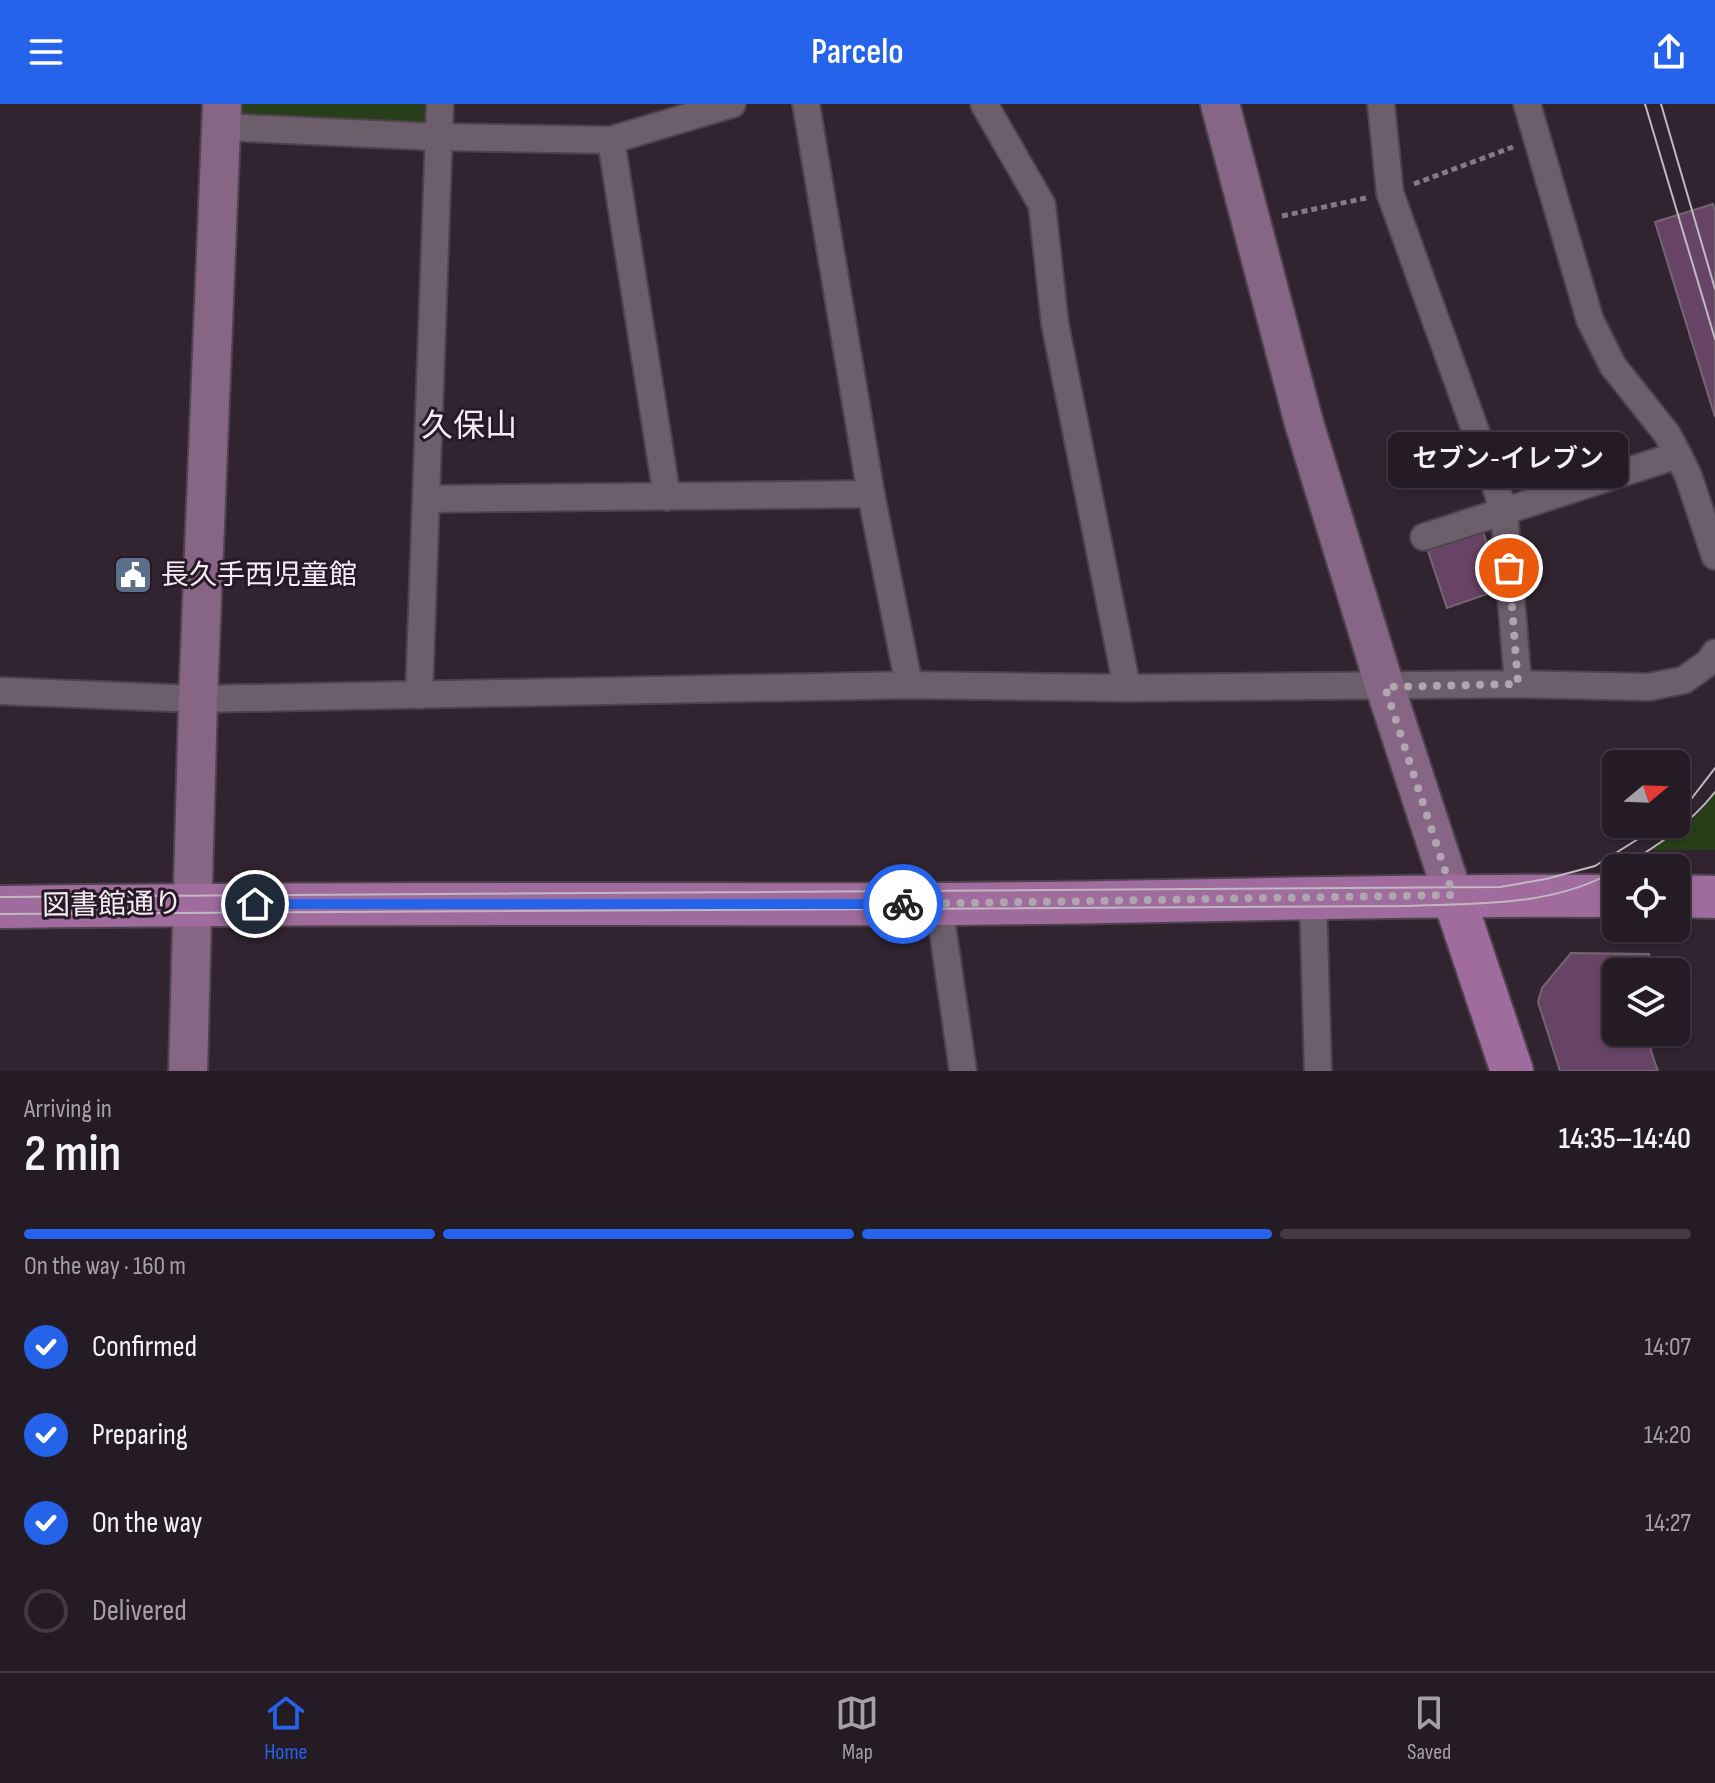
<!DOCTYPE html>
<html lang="en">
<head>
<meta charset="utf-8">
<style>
	:root { --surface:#251b24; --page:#312831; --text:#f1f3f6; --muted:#a3a1a6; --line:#423941; --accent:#2563eb }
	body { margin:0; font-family:"Sofia Sans Condensed","Noto Sans JP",sans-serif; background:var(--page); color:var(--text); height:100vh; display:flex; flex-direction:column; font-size:30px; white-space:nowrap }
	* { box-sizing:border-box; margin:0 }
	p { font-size:26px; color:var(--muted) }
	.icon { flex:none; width:44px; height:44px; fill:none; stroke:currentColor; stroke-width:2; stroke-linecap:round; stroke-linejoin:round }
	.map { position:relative; height:967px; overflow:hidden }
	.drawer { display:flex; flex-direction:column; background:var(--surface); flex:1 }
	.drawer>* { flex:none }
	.needle { width:52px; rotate:71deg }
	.tools { position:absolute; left:1602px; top:646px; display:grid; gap:16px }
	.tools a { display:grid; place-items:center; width:88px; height:88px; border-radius:12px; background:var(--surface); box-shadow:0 2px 6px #0004,0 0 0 2px var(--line); font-size:40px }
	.pin { position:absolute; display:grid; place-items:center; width:68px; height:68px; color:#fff; margin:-34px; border:4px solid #fff; border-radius:50%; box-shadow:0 2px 8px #0007 }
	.courier { position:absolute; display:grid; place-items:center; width:80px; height:80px; margin:-40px; border:6px solid #2563eb; border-radius:50%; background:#fff; color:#222; box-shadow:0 2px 10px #0007 }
	.bubble { position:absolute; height:56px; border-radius:12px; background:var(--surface); box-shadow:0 2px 6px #0004,0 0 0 2px var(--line); font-size:26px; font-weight:600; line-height:56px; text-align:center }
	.headline em { font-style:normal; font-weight:600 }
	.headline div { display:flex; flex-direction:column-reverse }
	.headline { display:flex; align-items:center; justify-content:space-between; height:136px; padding:0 24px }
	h1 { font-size:52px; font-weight:600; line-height:60px }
	.bar { display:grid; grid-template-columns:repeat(4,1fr); gap:12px 8px; align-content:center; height:96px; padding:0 24px }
	.bar i { height:10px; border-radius:6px; background:var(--line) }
	.bar .active { background:var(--accent) }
	.bar p { grid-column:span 4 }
	ol { padding:0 24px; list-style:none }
	li { display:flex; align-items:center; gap:24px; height:88px }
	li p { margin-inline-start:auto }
	li .icon { padding:8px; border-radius:50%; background:var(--accent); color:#fff; stroke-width:4 }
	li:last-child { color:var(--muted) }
	li i { width:44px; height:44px; border:4px solid var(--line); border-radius:50% }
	header { display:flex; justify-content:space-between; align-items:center; height:104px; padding:0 24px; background:var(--accent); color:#fff; font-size:36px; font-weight:600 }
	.tabs { display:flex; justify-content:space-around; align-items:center; height:112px; border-top:2px solid var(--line); background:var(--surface); font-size:22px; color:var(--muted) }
	.tabs a { display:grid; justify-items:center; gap:4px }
	.tabs .active { color:var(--accent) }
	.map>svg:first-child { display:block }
	.green { fill:#283e18 }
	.building { fill:#674465; stroke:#746573; stroke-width:2 }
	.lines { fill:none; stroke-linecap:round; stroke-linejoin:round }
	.street-casing { stroke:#4e434d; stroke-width:30 }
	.secondary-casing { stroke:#4e434d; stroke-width:42 }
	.primary-casing { stroke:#4e434d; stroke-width:46 }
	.path { stroke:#857a84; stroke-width:5; stroke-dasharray:6 4; stroke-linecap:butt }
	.street { stroke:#6d5e6c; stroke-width:26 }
	.secondary { stroke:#866585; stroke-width:38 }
	.primary { stroke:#9f6c9d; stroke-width:42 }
	.tram { stroke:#c2b8c1; stroke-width:2 }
	.done { stroke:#b0a6af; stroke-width:8; stroke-dasharray:0 14.4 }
	.route { stroke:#2563eb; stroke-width:10 }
	.labels { text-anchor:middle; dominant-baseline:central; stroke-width:6; stroke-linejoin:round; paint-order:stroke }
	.poi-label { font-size:28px; fill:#f5ecf4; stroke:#271a26; text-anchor:start }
	.street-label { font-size:28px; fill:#f5ecf4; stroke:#271a26 }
	.quarter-label { font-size:32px; fill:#f5ecf4; stroke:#271a26 }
</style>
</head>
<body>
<header><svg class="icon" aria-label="menu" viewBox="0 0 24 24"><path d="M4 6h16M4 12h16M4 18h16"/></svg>Parcelo<svg class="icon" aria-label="share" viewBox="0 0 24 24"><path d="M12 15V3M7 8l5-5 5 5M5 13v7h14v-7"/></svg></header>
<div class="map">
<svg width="1715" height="967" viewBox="0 0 1715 967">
	<rect width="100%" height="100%" fill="#312430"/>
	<g class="green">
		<polygon points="232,0 433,0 432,22 231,19"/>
		<polygon points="1715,688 1715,746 1651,746 1696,712"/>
	</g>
	<g class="building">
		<polygon points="1713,100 1715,107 1715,313 1655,118"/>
		<polygon points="1483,428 1492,453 1485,455 1496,487 1447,504 1428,447"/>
		<polygon points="1571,849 1649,850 1649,868 1616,868 1616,928 1650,928 1651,947 1658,967 1560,967 1538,898 1542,884"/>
	</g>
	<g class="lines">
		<defs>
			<g id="street">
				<polyline points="806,0 871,390 909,581"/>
				<polyline points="984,0 1042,101 1055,220 1127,584"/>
				<polyline points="1381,0 1390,89 1504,406 1518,580"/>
				<polyline points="1527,0 1590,216 1613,262 1667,330 1678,351 1688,371 1715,452"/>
				<polyline points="221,23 439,33 611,36 732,0"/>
				<polyline points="611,36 667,393"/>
				<polyline points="427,395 871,390"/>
				<polyline points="1424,433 1678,351"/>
				<polyline points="0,587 198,595 909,581 1127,584 1518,580 1649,583 1684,576 1709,558 1715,549"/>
				<polyline points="419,591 440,0"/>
				<polyline points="1313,794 1318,967"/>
				<polyline points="939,800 963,967"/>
			</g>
			<g id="secondary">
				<polyline points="1220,0 1304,319 1385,583 1453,791"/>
				<polyline points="188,967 198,595 222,0"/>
			</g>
			<g id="primary">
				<polyline points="1453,791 1512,967"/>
				<polyline points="1676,792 1715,793"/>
				<path d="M 0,803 C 311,798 623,801 934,800 C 1161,799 1389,790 1616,792"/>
			</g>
		</defs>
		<use href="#street" class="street-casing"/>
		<use href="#secondary" class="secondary-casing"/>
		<use href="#primary" class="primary-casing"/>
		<g class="path">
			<polyline points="1414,80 1513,43"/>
			<polyline points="1282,112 1366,94"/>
		</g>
		<use href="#street" class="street"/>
		<use href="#secondary" class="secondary"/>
		<use href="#primary" class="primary"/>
		<g class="tram">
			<polyline points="1645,0 1715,235"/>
			<polyline points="1661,0 1715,185"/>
			<polyline points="1676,710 1685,703 1715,664"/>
			<path d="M 1620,764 C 1656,743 1689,721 1715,688"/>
			<polyline points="0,793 1500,783 1546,775 1595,762 1662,720"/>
			<path d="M 0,810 L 1407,802 C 1477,799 1554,803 1616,766"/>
		</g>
	</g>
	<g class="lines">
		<polyline class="done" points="903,800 1453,791 1385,583 1518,580 1509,464"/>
		<polyline class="route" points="255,800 903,800"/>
	</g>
	<defs>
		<symbol id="civic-square" viewBox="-11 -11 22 22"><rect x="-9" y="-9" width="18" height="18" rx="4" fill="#5c6f8a" stroke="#271a26"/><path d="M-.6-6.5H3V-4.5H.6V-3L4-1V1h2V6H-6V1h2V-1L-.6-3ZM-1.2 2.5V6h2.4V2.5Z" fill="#fff"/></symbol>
	</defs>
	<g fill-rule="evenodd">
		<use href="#civic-square" x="111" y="449" width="44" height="44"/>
	</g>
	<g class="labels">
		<g class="poi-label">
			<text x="161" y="471">長久手西児童館</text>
		</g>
		<g class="street-label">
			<text transform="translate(112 801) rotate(-1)">図書館通り</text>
		</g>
		<g class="quarter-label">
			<text x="469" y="322">久保山</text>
		</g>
	</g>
</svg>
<div class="tools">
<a><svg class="needle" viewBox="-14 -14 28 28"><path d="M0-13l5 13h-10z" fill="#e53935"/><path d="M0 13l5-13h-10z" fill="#a3a1a6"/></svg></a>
<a><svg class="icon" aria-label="locate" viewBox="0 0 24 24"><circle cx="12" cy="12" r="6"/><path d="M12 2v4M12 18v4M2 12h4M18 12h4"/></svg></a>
<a><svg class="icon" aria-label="layers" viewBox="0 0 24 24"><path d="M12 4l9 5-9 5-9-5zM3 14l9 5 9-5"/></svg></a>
</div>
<div class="pin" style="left:1509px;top:464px;background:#ea580c"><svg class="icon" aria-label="bag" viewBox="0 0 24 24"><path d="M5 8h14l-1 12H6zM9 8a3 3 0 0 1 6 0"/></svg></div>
<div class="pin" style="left:255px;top:800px;background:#1f2937"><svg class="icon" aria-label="home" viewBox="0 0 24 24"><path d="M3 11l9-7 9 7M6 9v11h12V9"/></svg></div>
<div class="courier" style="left:903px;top:800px"><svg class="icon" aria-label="bike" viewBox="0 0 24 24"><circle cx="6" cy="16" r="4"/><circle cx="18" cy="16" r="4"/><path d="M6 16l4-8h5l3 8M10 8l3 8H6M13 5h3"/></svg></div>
<div class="bubble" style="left:1388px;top:328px;width:240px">セブン-イレブン</div>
</div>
<section class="drawer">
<div class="headline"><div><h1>2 min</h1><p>Arriving in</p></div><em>14:35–14:40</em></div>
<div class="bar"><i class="active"></i><i class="active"></i><i class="active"></i><i></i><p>On the way · 160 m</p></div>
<ol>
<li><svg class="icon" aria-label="check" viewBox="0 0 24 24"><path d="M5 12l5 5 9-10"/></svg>Confirmed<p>14:07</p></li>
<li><svg class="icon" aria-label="check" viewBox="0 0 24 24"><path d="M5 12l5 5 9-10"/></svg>Preparing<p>14:20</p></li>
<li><svg class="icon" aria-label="check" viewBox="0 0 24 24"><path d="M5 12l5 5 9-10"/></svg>On the way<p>14:27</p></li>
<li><i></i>Delivered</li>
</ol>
</section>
<nav class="tabs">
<a class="active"><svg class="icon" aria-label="home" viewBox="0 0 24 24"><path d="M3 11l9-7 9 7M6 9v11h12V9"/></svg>Home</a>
<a><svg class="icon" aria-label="map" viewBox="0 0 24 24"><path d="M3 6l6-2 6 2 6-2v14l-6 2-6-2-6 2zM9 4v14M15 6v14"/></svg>Map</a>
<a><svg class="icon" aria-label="saved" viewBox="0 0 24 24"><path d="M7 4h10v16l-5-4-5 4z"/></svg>Saved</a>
</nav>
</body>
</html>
